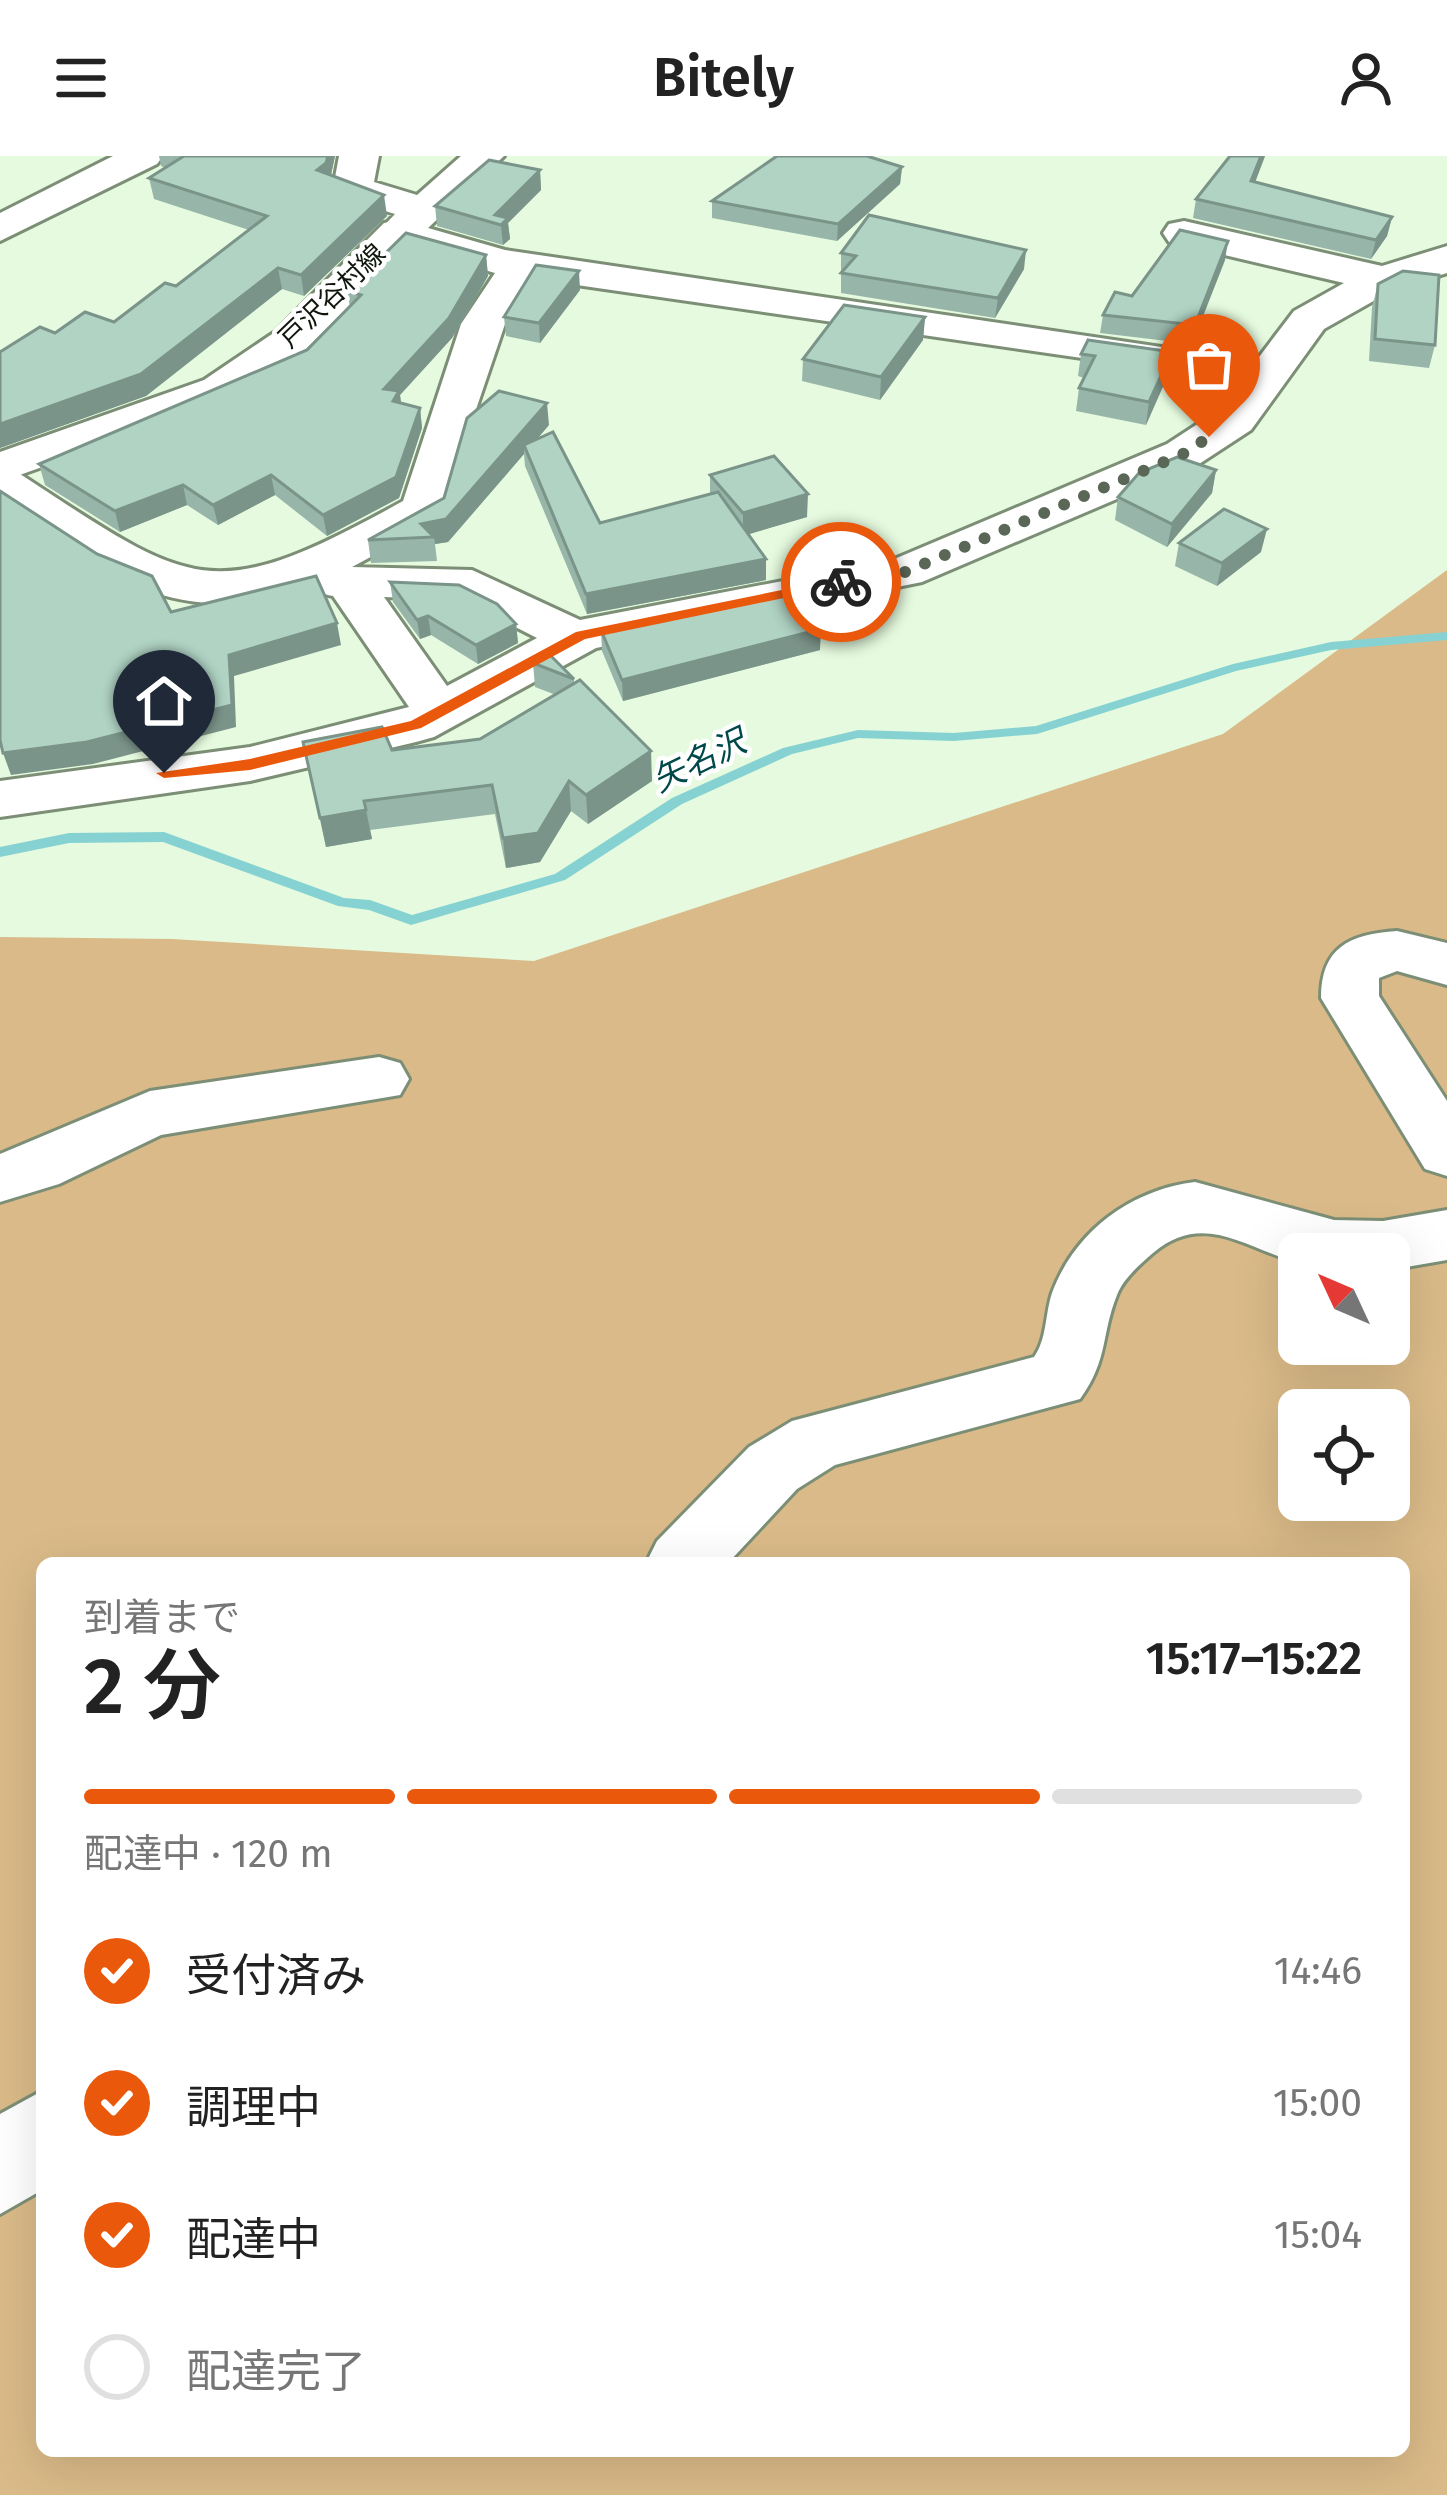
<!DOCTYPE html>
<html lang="ja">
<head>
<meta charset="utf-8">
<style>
	:root { --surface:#fff; --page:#f2f2f2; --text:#222; --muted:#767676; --line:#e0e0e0; --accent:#ea580c }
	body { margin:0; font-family:"Fira Sans","Noto Sans JP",sans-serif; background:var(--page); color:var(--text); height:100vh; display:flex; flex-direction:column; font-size:45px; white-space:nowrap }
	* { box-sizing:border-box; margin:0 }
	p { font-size:39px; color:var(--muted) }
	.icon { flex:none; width:66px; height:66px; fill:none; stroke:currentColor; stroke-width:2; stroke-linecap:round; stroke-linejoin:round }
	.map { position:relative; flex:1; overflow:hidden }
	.details { position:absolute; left:36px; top:1401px; width:1374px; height:900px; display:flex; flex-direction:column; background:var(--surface); border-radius:18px; box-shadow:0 12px 48px #0002 }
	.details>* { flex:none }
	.needle { width:78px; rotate:314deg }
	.fabs { position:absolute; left:1278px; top:1077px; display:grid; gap:24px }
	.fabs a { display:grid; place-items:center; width:132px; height:132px; border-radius:18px; background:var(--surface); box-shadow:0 12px 48px #0002; font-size:60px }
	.pin { position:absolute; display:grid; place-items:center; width:102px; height:102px; color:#fff; margin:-123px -51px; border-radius:50% 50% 50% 0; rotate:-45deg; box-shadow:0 0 12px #0007 }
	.pin .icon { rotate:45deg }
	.courier { position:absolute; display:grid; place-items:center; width:120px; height:120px; margin:-60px; border:9px solid #ea580c; border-radius:50%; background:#fff; color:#222; box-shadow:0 3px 15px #0007 }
	.overview em { font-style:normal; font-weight:600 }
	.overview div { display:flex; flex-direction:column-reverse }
	.overview { display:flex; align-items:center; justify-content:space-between; height:204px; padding:0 48px }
	h1 { font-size:78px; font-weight:600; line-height:90px }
	.bar { display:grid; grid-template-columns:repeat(4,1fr); gap:18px 12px; align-content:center; height:144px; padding:0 48px }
	.bar i { height:15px; border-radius:9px; background:var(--line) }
	.bar .on { background:var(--accent) }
	.bar p { grid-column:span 4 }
	ol { padding:0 48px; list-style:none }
	li { display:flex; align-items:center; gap:36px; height:132px }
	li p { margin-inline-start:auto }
	li .icon { padding:12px; border-radius:50%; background:var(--accent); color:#fff; stroke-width:4 }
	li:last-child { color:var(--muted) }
	li i { width:66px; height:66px; border:6px solid var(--line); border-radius:50% }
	header { display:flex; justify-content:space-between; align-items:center; height:156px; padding:0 48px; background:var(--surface); font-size:54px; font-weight:600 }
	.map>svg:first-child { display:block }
	.forest { fill:#daba88; fill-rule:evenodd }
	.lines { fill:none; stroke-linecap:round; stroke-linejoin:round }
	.stream { fill:#86d2d3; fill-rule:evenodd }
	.minor-casing { stroke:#7c8f76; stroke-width:6 }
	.major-casing { stroke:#7c8f76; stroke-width:6 }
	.minor { fill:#fff; fill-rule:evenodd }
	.major { fill:#fff; fill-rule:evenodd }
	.wall { fill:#97b5a9 }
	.shaded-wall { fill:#7b9489 }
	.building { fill:#b0d3c4; stroke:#7b9489; stroke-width:3 }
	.route { fill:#ea580c }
	.done { stroke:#5a6656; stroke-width:12; stroke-dasharray:0 21.6 }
	.labels { text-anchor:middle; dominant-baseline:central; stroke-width:9; stroke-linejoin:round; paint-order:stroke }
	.far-street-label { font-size:27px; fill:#0f160c; stroke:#fff }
	.water-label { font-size:33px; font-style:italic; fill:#00484a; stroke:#fff }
</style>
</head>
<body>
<header><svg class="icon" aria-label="menu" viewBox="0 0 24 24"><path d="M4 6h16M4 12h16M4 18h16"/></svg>Bitely<svg class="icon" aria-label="person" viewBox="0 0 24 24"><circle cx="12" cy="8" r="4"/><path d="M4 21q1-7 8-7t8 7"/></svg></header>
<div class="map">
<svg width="1447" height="2339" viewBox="0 0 1447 2339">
	<rect width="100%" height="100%" fill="#e5fade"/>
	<path class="forest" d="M 1447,414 L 1447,2339 L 0,2339 L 0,781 L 172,783 L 534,805 L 1223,578 ZM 1299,1098 L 1389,1098 L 1389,1188 L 1299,1188 ZM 1299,1254 L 1389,1254 L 1389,1344 L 1299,1344 ZM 42,1407 L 1404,1407 L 1404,2295 L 42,2295 Z"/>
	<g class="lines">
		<polygon class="stream" points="1447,476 1447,484 1331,494 1236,515 1037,578 954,585 858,582 792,598 682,648 565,724 411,769 369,754 338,750 163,686 69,687 0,701 0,691 69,677 164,676 344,742 370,744 412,759 555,718 672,642 783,592 858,574 954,577 1036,570 1233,508 1331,486"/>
		<defs>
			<g id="minor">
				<polygon points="113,0 163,0 157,8 0,85 0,57"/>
				<path d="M 339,0 L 379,0 L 374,26 L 417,39 L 461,0 L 504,0 L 428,72 L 505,94 L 1256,205 L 1294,155 L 1344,127 L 1169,86 L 1163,77 L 1169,68 L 1184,65 L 1382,110 L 1447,90 L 1447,117 L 1393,134 L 1324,173 L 1251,274 L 1199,308 L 922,426 L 596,492 L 434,581 L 416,586 L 250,625 L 0,661 L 0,625 L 250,591 L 409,551 L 333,440 C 322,438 308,433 297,433 C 274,433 249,446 224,447 C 138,450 68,393 0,347 L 0,312 L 17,316 C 193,431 209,453 403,345 L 461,168 L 495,117 L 384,85 L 378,76 L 395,58 L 339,41 L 333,32 ZM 535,123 L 1214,221 L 1239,227 L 1219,254 L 1167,288 L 892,404 L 580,464 L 472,414 L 352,411 L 443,362 L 450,352 L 451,327 L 505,168 ZM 384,441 L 462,444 L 537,482 L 447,530 Z"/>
				<path d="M 1397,775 L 1447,787 L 1447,829 L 1397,815 L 1379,822 L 1379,840 L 1447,945 L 1447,1020 L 1425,1013 L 1321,842 C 1321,792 1349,778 1397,775 Z"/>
				<polygon points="379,901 400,907 409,923 400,939 161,979 59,1028 0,1046 0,998 150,935"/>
				<path d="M 1195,1026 L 1334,1064 L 1383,1065 L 1447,1054 L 1447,1104 L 1389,1114 L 1389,1098 L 1299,1098 L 1299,1107 C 1245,1092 1203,1054 1153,1097 C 1140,1108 1123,1123 1117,1139 C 1101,1178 1109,1203 1080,1243 L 835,1309 L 797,1333 L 728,1407 L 646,1407 L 657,1385 L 749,1291 L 792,1265 L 1034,1201 C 1047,1183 1045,1158 1052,1137 C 1075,1075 1131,1034 1195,1026 Z"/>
				<polygon points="42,1935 42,2034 0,2058 0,1958"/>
			</g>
			<polygon id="major" points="399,64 414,67 420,76 414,85 305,194 236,242 0,326 0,296 204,224 275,176 384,67"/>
		</defs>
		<use href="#minor" class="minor-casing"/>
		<use href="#major" class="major-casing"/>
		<use href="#minor" class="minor"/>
		<use href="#major" class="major"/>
	</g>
	<g class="wall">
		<polygon points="159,0 335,0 331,19 387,60 304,140 282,133 146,240 0,292 0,196 55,177 114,166 176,130 249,74 154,43 149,22 166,12 161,10"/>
		<polygon points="1265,0 1255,26 1392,61 1387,80 1371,103 1193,62 1196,43"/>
		<polygon points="902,11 900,28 837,85 712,62 712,45"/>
		<polygon points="540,14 541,34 508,67 510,83 503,89 437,70 435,50"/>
		<polygon points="841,97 1024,113 995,162 841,137"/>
		<polygon points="486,99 488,120 452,182 400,239 401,247 420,252 422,272 399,342 327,380 275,339 218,369 187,349 120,376 45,329 39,308 307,194 350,151 347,135"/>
		<polygon points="1225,104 1192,188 1100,177 1103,159 1132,140"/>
		<polygon points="1378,128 1435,189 1429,212 1369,205 1372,151"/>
		<polygon points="580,134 540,187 506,180 504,161"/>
		<polygon points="925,161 923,184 880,244 802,225 803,203"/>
		<polygon points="1081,198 1168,219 1146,269 1076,255 1079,232 1084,222 1078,220"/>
		<polygon points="549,269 537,283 600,367 710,338 710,319 807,361 748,378 766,424 587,458 525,310 524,298 448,386 435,388 437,405 371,407 368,384 444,342"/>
		<polygon points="1216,314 1212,337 1167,391 1115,364 1118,341"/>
		<polygon points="1179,387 1261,396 1217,430 1175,410"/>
		<polygon points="390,426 516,468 518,487 478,508 431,479 420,483 393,446"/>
		<polygon points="601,474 820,494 623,545 602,495"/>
		<polygon points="533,507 574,523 574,528 652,625 588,668 571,655 540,706 506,712 495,658 370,674 372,683 326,691 303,586 392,594 480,583 556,539 535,531"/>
	</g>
	<g class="shaded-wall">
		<polygon points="328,0 335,0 329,28 317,14"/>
		<polygon points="1261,0 1265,0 1248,45 1251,25"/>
		<polygon points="902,11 900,28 837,85 838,68"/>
		<polygon points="540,14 541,34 508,67 510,83 503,89 501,69 495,59"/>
		<polygon points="384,39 387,60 304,140 301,119"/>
		<polygon points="1392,61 1387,80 1371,103 1376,84"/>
		<polygon points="1228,85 1225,104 1192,188 1195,169"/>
		<polygon points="1026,94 1024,113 995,162 998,142"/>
		<polygon points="486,99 488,120 452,182 400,239 402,255 384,233"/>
		<polygon points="278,112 282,133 146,240 0,292 0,268"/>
		<polygon points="579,115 580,134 540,187 539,167"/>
		<polygon points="925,161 923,184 880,244 881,221"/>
		<polygon points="1172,196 1168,219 1146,269 1149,246"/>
		<polygon points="547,247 549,269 526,296 524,289 524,298 448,386 435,388 434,381 421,368"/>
		<polygon points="420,252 422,272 399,342 327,380 323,359"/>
		<polygon points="1216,314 1212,337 1167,391 1172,368"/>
		<polygon points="271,319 275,339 218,369 213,349"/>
		<polygon points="183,329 187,349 120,376 115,355"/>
		<polygon points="808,338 807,361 743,380 743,357"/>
		<polygon points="1267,373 1261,396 1217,430 1222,407"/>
		<polygon points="766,403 766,424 587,458 586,438"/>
		<polygon points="428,460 431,479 420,483 417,464"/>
		<polygon points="337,467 341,489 234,520 236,571 93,608 11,619 3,597 229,499"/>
		<polygon points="516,468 518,487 478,508 476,489"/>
		<polygon points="821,473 820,494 623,545 622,524"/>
		<polygon points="651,595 652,625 588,668 586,639"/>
		<polygon points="569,625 571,655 540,706 506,712 503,682"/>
		<polygon points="366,654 372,683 326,691 320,662"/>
	</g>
	<g class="building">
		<polygon points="184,0 328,0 326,7 317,14 384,39 301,119 278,112 141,218 0,268 0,196 40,171 55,177 85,156 114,166 165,127 176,130 267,60 149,22"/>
		<polygon points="777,0 867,0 902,11 838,68 712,45"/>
		<polygon points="1230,0 1261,0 1251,25 1392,61 1376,84 1196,43"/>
		<polygon points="489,4 540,14 495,59 508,62 501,69 435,50"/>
		<polygon points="869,59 1026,94 998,142 841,117 856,100 841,97"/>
		<polygon points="1180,74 1228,85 1195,169 1103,159 1115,136 1132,140"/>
		<polygon points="406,77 486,99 449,162 384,233 399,235 393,245 420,252 396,321 323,359 271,319 213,349 183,329 115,355 39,308 307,194 361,139 347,135"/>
		<polygon points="536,109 579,115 539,167 504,161"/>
		<polygon points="1403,115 1439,119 1435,189 1375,183 1378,128"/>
		<polygon points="844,149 925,161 881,221 803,203"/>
		<polygon points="1088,184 1172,196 1149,246 1079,232 1095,200 1081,198"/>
		<polygon points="499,235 547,247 446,363 421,368 434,381 368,384 444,342 467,262"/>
		<polygon points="553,276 600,367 718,336 766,403 586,438 524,289"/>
		<polygon points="774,300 808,338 743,357 710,319"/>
		<polygon points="1177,301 1216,314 1172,368 1118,341 1139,317"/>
		<polygon points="0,335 97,398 152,420 171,456 316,420 337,467 229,499 232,549 87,586 3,597 0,584"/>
		<polygon points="1224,353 1267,373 1222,407 1179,387"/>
		<polygon points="390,426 459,429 497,448 516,468 476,489 428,460 417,464"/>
		<polygon points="794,436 821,473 622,524 601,474"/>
		<polygon points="550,499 574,523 533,507"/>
		<polygon points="580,524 651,595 586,639 569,625 538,677 503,682 492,629 364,645 366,654 320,662 303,586 382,571 392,594 480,583"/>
	</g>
	<polygon class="route" points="841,422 847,429 585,483 421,572 250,614 164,622 156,617 250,603 411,565 576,476"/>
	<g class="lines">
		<polyline class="done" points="841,426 905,416 1183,298 1209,281"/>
	</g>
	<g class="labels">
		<g class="far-street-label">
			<text transform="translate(332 140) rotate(-44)">戸沢谷村線</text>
		</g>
		<g class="water-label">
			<text transform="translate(699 605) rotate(-26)">矢名沢</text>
		</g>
	</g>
</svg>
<div class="fabs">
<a><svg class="needle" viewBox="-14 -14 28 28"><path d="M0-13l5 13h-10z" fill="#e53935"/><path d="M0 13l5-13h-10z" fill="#767676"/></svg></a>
<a><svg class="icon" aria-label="locate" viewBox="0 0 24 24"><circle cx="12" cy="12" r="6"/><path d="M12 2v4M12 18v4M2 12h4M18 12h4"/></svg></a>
</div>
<div class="pin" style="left:1209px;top:281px;background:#ea580c"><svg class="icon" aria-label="bag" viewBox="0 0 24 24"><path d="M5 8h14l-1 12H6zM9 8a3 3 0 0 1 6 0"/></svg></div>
<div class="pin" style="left:164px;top:617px;background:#1f2937"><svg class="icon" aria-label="home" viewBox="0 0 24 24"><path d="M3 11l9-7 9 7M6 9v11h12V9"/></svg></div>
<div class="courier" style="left:841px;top:426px"><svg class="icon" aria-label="bike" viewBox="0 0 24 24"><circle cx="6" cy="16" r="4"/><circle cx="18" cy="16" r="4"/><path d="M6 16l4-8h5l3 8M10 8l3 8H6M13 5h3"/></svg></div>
<section class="details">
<div class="overview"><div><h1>2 分</h1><p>到着まで</p></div><em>15:17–15:22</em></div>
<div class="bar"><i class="on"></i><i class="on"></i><i class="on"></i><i></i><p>配達中 · 120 m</p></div>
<ol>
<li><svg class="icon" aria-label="check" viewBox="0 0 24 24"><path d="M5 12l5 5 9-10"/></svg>受付済み<p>14:46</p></li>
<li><svg class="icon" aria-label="check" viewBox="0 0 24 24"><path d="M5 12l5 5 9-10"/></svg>調理中<p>15:00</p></li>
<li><svg class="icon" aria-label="check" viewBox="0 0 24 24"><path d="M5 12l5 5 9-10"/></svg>配達中<p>15:04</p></li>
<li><i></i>配達完了</li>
</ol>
</section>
</div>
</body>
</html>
